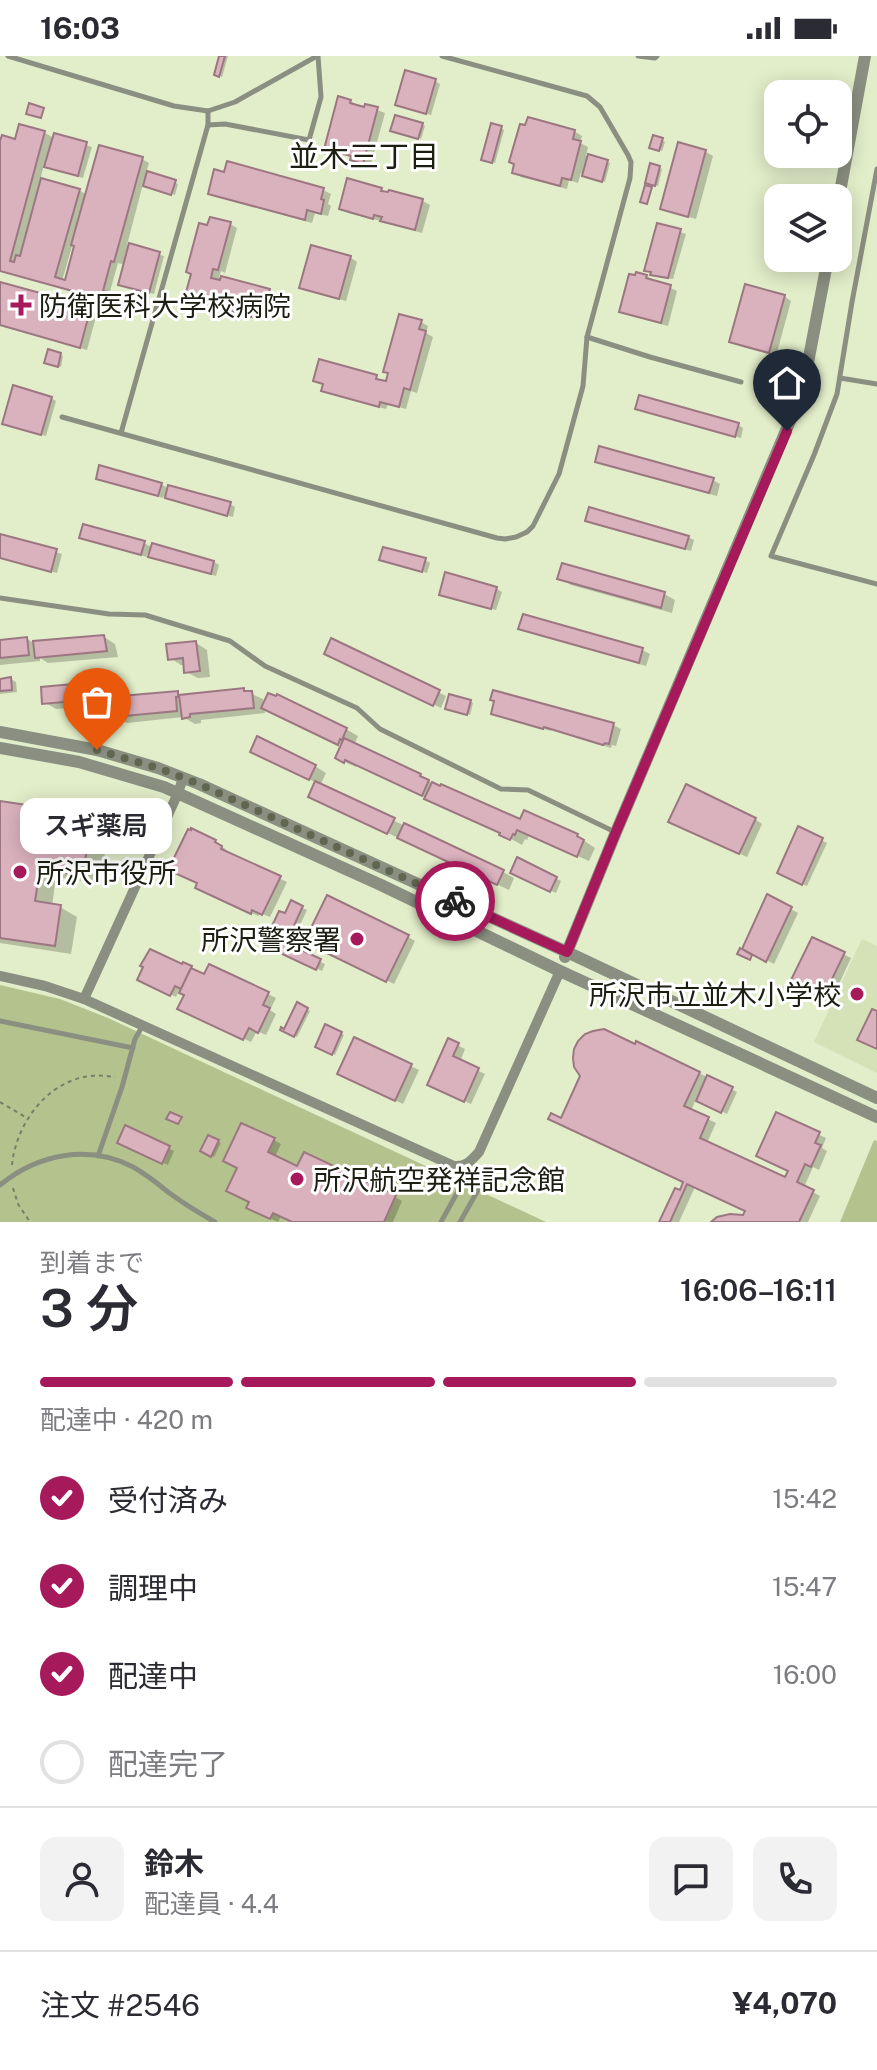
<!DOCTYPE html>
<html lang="ja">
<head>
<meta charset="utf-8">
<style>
	:root { --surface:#fff; --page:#f2f2f3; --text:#2b2b33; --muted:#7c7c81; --line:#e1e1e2; --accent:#a6195b }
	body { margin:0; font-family:"Public Sans","Noto Sans JP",sans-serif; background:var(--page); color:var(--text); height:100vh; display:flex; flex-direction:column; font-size:30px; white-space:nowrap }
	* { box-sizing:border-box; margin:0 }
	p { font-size:26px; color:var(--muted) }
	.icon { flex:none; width:44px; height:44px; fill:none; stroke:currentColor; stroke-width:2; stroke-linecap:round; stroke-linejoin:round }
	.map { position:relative; height:1166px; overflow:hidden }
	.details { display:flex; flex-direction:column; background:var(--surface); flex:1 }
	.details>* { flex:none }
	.fabs { position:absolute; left:764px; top:24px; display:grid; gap:16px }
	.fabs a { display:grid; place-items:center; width:88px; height:88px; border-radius:16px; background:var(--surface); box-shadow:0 4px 20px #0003; font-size:40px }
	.pin { position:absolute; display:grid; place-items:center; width:68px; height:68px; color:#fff; margin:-82px -34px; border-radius:50% 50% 50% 0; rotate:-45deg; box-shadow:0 0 8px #0007 }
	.pin .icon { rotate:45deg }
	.courier { position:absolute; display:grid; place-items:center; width:80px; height:80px; margin:-40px; border:6px solid #a6195b; border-radius:50%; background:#fff; color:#222; box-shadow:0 2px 10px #0007 }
	.bubble { position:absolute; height:56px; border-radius:16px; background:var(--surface); box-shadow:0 4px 20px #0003; font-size:26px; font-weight:600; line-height:56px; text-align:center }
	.headline em { font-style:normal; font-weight:600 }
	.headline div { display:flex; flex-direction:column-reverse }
	.headline { display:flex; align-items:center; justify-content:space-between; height:136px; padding:0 40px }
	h1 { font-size:52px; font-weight:600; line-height:60px }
	.bar { display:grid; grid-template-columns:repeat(4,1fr); gap:12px 8px; align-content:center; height:96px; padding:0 40px }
	.bar i { height:10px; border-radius:6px; background:var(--line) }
	.bar .current { background:var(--accent) }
	.bar p { grid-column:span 4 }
	.line { display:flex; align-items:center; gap:20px; padding:0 40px; border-top:2px solid var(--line) }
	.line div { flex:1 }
	.round { display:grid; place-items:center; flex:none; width:84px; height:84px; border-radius:16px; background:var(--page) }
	ol { padding:0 40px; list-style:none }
	li { display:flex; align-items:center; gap:24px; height:88px }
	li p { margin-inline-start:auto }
	li .icon { padding:8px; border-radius:50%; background:var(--accent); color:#fff; stroke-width:4 }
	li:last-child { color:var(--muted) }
	li i { width:44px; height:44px; border:4px solid var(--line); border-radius:50% }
	.status { display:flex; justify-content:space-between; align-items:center; height:56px; padding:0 40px; background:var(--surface); direction:ltr }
	.status svg { height:22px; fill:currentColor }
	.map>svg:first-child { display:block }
	.built { fill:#d5e2b8 }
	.green { fill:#b4c38d }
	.shadow { fill:#0003; fill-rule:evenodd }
	.building { fill:#dab2be; stroke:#9c7782; stroke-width:2 }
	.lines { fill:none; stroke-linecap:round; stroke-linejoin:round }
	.path { stroke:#787e67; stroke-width:2; stroke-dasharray:4 4; stroke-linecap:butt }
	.service { stroke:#8b8f81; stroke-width:5 }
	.minor { stroke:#8b8f81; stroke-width:10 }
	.tertiary { stroke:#8b8f81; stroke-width:12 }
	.done { stroke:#616651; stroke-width:8; stroke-dasharray:0 14.4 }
	.route { stroke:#a6195b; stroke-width:10 }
	.poi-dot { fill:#a6195b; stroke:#fff; stroke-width:3 }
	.labels { text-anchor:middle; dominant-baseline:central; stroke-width:6; stroke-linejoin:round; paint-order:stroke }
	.poi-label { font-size:28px; fill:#1b1e11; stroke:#fff; text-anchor:start }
	.neighbourhood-label { font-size:30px; fill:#1b1e11; stroke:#fff }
</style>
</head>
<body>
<div class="status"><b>16:03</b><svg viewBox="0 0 49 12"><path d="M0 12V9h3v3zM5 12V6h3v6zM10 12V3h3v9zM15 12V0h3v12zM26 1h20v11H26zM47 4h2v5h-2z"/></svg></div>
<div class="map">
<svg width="877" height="1166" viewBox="0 0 877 1166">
	<rect width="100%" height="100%" fill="#e2edc9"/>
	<polygon class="built" points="862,883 877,890 877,1017 814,986"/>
	<g class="green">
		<polygon points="0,929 60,943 108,962 546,1166 0,1166"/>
		<polygon points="874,1084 877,1085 877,1166 840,1166"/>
	</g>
	<g class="shadow">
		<polygon points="221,0 228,0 222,21 216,18"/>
		<polygon points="435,25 440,28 431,59 402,51"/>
		<polygon points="350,45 366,54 367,50 385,57 370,111 359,107 352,103 353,101 344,98 342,103 325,96"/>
		<polygon points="422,68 425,70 421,83 395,76"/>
		<path d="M 21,70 L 45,77 L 54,82 L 55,80 L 92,91 L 83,122 L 52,113 L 44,109 L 40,124 L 79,134 L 87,139 L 142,103 L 149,107 L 146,117 L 178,128 L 175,139 L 143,128 L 127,189 L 164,200 L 154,238 L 125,231 L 126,209 L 118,207 L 109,239 L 114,242 L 112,247 L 0,215 L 0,93 L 17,85 ZM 73,187 L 76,190 L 66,226 L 62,225 Z"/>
		<polygon points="501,72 504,74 495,107 486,105"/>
		<polygon points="574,75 582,80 580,87 588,91 586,100 610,107 605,126 581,117 578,127 569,124 567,133 521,121 514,116"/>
		<polygon points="662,84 665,86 662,95 654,92"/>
		<polygon points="679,89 706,96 713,100 696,163 670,156 662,152"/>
		<polygon points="660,112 662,113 658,130 650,128"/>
		<polygon points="381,133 390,138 390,136 423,145 430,149 422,177 390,168 381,163 381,165 348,157 341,152"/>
		<polygon points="323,134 331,138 328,148 331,150 328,160 315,157 312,167 217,141 210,137"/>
		<polygon points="230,168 237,172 225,217 221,215 219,221 270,235 277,239 271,260 261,257 259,264 212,251 205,247 206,243 188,236"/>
		<polygon points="658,169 686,178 673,223 657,221 646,214"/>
		<polygon points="350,201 357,206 346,245 308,235 301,231"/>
		<polygon points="646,220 677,235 668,270 628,259 621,255"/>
		<polygon points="0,228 90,253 97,257 87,294 0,270"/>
		<polygon points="784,240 791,245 776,300 739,290 731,285"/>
		<polygon points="421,266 428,270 426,277 433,281 417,337 411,335 406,353 388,348 386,353 330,338 323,334 325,329 315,324 376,321 387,328"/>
		<polygon points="60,299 63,300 61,311 50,308"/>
		<polygon points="51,342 56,345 46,380 9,370"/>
		<polygon points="643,355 738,369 743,372 741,382"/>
		<polygon points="597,405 713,424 720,428 717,440 605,409"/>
		<polygon points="98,422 161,428 169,433 230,448 235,451 233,461 172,444 164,440 163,442"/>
		<polygon points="587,464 688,481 694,484 691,495"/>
		<polygon points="0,480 62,498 57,517 0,502"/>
		<polygon points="86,484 144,487 153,492 214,506 219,509 216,520 156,503 147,498 147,501"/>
		<polygon points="382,503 425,504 430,507 427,517"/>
		<polygon points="560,522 664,538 675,544 672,557 571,529"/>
		<polygon points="497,533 502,536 496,554 447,541"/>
		<polygon points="521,572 642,594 650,598 646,610 528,576"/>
		<polygon points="104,581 115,588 118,601 48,607 40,602 40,605 0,609 0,586 27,583 34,587"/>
		<polygon points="332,585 446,640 441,652 333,601"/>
		<polygon points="196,587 207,594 210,621 198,622 186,616 185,609 181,609 170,602"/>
		<polygon points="11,623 16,626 17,636 0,638 0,625"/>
		<polygon points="84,629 95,636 96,649 56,653 44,646"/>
		<polygon points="243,634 263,643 264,651 278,641 346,673 358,680 354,689 420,720 441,732 521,766 577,780 595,792 589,805 529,779 527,784 525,783 522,789 502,778 426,742 356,709 356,711 349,708 337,702 343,690 264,651 265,657 201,664 201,667 195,668 183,661 127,667 116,660 177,637 184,641"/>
		<polygon points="470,645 473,647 470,659 450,654"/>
		<polygon points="493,657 613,669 621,673 616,690 612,689 611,692 551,673 551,675 500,661"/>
		<polygon points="264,701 315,710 326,717 320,730 503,816 514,822 509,834 322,746 317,727"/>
		<polygon points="0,747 86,760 103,770 101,783 107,786 102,813 97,812 95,827 56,821 52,850 60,851 77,861 71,898 0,887"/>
		<polygon points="755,763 762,768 747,801 678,769"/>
		<polygon points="799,773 827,787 807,830 784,819"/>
		<polygon points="215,785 229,796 228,798 287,826 270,861 260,857 258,860 205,835"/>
		<polygon points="518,804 561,825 556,837 512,816"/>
		<polygon points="768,841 798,857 774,908 745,893 743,896"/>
		<polygon points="292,847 307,854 290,891 325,908 322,915 270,891"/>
		<polygon points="408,881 415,885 394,928 314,890"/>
		<polygon points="813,883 851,902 830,947 799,932"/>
		<polygon points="184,908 205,921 210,910 276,942 270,954 276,958 266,979 257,975 251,986 187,956 186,939 179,934 176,941 144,926 183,911"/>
		<polygon points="298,949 310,955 297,981 285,975"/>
		<polygon points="326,971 344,979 335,999 317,990"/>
		<polygon points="355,984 419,1014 403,1048 346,1021"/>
		<polygon points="449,985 465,993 460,1006 485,1018 471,1048 436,1032"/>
		<polygon points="699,1017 737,1036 727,1058 696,1043 691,1055 716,1067 707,1087 786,1123 790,1115 777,1059 826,1082 822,1092 827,1095 819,1114 813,1111 804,1131 820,1140 808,1166 714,1166 744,1161 747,1155 695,1131 679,1166 662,1166 685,1126 562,1065"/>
		<polygon points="126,1072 174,1095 168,1109 124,1089"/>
		<polygon points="209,1082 221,1087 214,1101 202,1095"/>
		<polygon points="274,1084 281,1088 275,1101 298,1112 395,1141 402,1145 393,1166 294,1166 281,1160 278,1166 256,1156 252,1146 236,1138"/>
	</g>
	<g class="building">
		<polygon points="219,0 225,0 219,21 214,19"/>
		<polygon points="405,14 436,23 426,58 395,49"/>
		<polygon points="338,40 351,44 350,47 364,51 365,48 378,51 363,108 350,104 351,100 336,96 335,100 323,97"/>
		<polygon points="29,47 44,52 41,62 26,58"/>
		<polygon points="395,59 423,67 418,83 390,75"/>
		<polygon points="528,61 575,74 573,83 581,85 571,124 562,122 560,130 512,117 514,108 509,106 520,68 525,69"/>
		<polygon points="491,67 502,70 492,107 481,104"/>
		<polygon points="19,68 45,75 10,205 14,206 16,199 20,200 41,122 80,133 55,221 65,224 74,190 71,189 99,89 143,101 114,206 111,205 103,235 107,236 105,244 0,215 0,85 2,79 15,83"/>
		<polygon points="54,77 87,86 78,120 44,111"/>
		<polygon points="653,79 663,82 659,95 649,92"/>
		<polygon points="678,86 706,94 688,161 660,153"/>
		<polygon points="588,98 608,104 602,126 582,120"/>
		<polygon points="227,105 324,132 321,143 324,144 321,158 307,154 305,164 208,138 214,113 224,116"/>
		<polygon points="650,107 660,110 655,130 645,127"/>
		<polygon points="147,115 176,124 171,139 143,130"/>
		<polygon points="347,122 382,132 381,135 388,136 389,134 423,143 415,174 380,165 382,161 374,159 373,163 339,153"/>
		<polygon points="645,129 652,131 647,148 640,146"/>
		<polygon points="210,161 231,166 218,214 213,213 211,222 220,224 221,220 270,233 264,257 254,254 252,261 203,248 204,242 186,236 191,218 186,216 199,167 207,169"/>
		<polygon points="657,167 681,173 668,222 650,219 651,216 644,215"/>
		<polygon points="129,187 160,196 149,237 118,229"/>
		<polygon points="311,189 351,200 339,243 299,232"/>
		<polygon points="636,216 647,219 646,222 671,229 661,267 619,256 629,218 635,219"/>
		<polygon points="0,226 91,251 80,292 0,269"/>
		<polygon points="745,228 785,239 769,297 729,286"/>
		<polygon points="399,258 422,264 419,273 426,275 410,334 404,332 399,351 380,346 379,351 321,335 323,328 313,325 319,303 377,319 376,323 386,325 388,317 383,316"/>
		<polygon points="48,293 61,297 58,311 44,307"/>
		<polygon points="13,329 52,341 41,379 2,368"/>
		<polygon points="639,339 739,367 735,381 635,353"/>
		<polygon points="599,390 714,422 709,437 595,406"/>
		<polygon points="99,409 162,427 158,440 96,423"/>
		<polygon points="168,429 231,446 227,460 165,442"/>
		<polygon points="589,451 689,480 685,493 585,465"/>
		<polygon points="83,468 145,485 141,499 79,482"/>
		<polygon points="0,478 57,493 51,516 0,502"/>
		<polygon points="152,487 214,505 211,518 148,501"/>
		<polygon points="383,491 426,502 422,516 379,504"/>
		<polygon points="562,507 665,536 661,552 557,523"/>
		<polygon points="445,516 497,531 491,553 439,539"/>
		<polygon points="523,558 643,592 639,607 518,573"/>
		<polygon points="104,579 107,595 35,602 33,585"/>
		<polygon points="27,581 29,599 0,602 0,584"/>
		<polygon points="331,582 440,634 433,650 324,598"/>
		<polygon points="196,585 200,615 184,617 183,602 168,604 166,588"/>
		<polygon points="11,621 12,634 0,635 0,623"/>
		<polygon points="84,627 86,644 42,648 41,631"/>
		<polygon points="244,632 244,635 252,635 254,652 190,658 190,661 182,663 179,639"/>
		<polygon points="493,634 614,667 609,688 605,687 603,689 544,671 543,673 491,658 494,645 490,644"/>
		<polygon points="178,635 178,641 176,641 177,655 114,661 112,644 121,643 121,640"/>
		<polygon points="268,637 276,640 277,638 347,672 342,684 340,683 338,689 261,652"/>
		<polygon points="449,638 471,644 467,659 445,653"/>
		<polygon points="257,680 316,709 309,724 250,696"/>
		<polygon points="344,682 421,718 420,720 429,724 422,740 345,704 344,707 335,702"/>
		<polygon points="315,725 395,762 387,778 308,741"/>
		<polygon points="432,726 440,730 441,728 520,763 524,754 578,778 577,780 584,784 577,801 517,774 515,779 513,778 510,784 499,779 500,777 424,743"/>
		<polygon points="686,728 756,762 739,798 668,766"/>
		<polygon points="0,745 87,758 85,773 90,774 85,805 80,804 78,819 40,813 35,845 61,849 55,890 0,882"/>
		<polygon points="404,767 504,814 497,829 397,782"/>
		<polygon points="798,770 823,782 802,829 777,817"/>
		<polygon points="191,772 216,784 215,786 222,790 221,793 281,820 262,859 252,854 251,858 195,832 197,827 168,814 188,773 191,774"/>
		<polygon points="517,801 557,821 550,836 510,817"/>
		<polygon points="767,838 792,851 766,906 742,893"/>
		<polygon points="327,839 409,879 386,926 304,886"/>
		<polygon points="291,844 303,850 286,887 321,903 316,914 263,889 279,855 285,857"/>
		<polygon points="812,881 845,896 822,944 789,928"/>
		<polygon points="740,892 752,899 750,904 737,898"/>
		<polygon points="150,893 182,908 183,906 192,910 181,933 175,930 170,940 137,924 143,911 140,910"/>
		<polygon points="209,908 269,936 263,949 270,952 258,977 249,972 243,984 177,953 184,939 179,937 191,912 204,918"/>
		<polygon points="297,946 308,952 294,981 280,974 281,971 284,973"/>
		<polygon points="872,953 877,955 877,993 857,984"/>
		<polygon points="325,968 342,976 332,999 315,991"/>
		<polygon points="604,973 635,988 636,985 700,1016 684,1050 709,1061 700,1082 785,1121 788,1115 756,1100 776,1056 820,1076 815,1087 821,1089 811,1111 805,1108 797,1126 814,1134 799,1166 711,1166 717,1161 730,1158 743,1159 745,1155 687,1128 670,1166 659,1166 675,1132 680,1134 683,1126 548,1063 551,1057 561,1062 580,1020 574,1011 573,1002 574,993 578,985 585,978 593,975"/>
		<polygon points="354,981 412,1008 395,1045 337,1018"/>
		<polygon points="448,982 459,987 453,1000 479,1012 464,1046 427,1029"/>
		<polygon points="707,1019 733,1031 721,1057 696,1045"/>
		<polygon points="170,1056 182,1061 178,1068 166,1063"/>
		<polygon points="241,1067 275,1082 268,1096 297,1110 304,1096 396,1139 384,1166 292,1166 273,1157 270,1163 246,1152 249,1146 226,1135 237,1112 223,1105"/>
		<polygon points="125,1069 170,1090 162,1108 117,1087"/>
		<polygon points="208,1079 219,1084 211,1101 200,1095"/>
	</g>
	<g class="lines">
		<g class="path">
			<polyline points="0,1046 27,1062"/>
			<path d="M 12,1109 C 16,1068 47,1025 90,1020 C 99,1019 107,1020 115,1021"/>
			<polyline points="13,1132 18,1148 30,1166"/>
		</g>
		<g class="service">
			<polyline points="8,0 174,50 208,55 235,46 317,0"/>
			<polyline points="638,0 655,2 657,0"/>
			<polyline points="208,69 225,68 309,84 321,41 318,0"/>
			<polyline points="877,113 852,246 837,338 814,399 771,500 877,528"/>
			<polyline points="587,281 650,301 741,326"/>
			<polyline points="840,322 877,328"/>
			<polyline points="62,361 497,482 505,483 516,481 527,476 533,470 559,418 583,330 587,281 630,122 631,106 628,99 600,51 587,40 442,0"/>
			<polyline points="121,377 208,69 208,55"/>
			<polyline points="0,542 109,558 145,559 230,585 265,610 357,652 380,673 501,733 528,734 615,776"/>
			<polyline points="0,965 133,992"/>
			<polyline points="98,1100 122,1031 135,983 143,969"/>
			<path d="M 0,1129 C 38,1098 88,1088 133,1111 C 146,1118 157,1127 168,1136 C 183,1147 199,1157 215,1166"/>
			<polyline points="441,1166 467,1119"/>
			<polyline points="460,1166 478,1134 462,1111"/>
		</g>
		<g class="minor">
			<path d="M 0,920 L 45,930 L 84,943 L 454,1110 C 466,1111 471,1105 479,1096 L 560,915"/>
			<polyline points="84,943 178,737 183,722"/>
		</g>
		<g class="tertiary">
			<polyline points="838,147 865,0"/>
			<polyline points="0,676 97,694 158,712 199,728 567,896 877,1042"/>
			<polyline points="0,692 79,706 164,731 381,829 560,915 877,1061"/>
			<polyline points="565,901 616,776 793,358 806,317 828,202"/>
		</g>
	</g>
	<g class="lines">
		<polyline class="done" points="97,694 158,712 199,728 455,845"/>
		<polyline class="route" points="455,845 567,896 616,776 787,375"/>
	</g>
	<g class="poi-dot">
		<path d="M17 237h8v8h8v8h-8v8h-8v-8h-8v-8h8z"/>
		<circle cx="20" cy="816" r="8"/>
		<circle cx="357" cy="883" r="8"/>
		<circle cx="857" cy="938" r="8"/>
		<circle cx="297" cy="1123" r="8"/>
	</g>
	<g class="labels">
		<g class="poi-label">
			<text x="39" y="249">防衛医科大学校病院</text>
			<text x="36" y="816">所沢市役所</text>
			<text x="341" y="883" text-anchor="end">所沢警察署</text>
			<text x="841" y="938" text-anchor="end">所沢市立並木小学校</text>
			<text x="313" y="1123">所沢航空発祥記念館</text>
		</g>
		<g class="neighbourhood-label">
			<text x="364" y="100">並木三丁目</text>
		</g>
	</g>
</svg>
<div class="fabs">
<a><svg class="icon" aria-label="locate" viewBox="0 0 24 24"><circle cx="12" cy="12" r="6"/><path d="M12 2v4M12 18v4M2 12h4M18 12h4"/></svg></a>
<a><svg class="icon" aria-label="layers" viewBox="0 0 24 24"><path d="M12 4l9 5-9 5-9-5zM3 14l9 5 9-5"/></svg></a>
</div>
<div class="pin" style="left:97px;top:694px;background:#ea580c"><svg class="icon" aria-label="bag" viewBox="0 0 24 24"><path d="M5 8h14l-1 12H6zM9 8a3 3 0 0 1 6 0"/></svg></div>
<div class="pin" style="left:787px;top:375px;background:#1f2937"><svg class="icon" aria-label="home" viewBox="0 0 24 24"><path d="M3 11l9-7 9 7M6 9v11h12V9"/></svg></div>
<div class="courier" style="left:455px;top:845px"><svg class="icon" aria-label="bike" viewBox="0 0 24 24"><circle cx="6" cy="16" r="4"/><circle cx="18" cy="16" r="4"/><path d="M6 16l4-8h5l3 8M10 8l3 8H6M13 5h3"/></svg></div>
<div class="bubble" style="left:20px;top:742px;width:152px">スギ薬局</div>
</div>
<section class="details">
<div class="headline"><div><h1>3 分</h1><p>到着まで</p></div><em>16:06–16:11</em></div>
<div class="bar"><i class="current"></i><i class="current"></i><i class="current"></i><i></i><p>配達中 · 420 m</p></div>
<ol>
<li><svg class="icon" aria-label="check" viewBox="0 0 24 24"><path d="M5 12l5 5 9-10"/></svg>受付済み<p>15:42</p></li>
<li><svg class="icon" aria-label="check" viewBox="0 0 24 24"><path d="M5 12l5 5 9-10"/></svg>調理中<p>15:47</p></li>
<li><svg class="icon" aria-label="check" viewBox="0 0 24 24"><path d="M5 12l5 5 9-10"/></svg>配達中<p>16:00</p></li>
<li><i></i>配達完了</li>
</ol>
<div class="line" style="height:144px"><a class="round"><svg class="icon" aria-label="person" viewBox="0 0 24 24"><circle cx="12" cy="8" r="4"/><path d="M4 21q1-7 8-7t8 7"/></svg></a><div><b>鈴木</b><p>配達員 · 4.4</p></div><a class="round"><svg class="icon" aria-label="chat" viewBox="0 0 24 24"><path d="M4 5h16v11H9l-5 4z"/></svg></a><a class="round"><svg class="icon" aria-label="phone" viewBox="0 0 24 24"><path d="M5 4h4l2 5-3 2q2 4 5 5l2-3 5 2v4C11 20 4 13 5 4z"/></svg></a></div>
<div class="line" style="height:104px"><div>注文 #2546</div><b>¥4,070</b></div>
</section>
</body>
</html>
